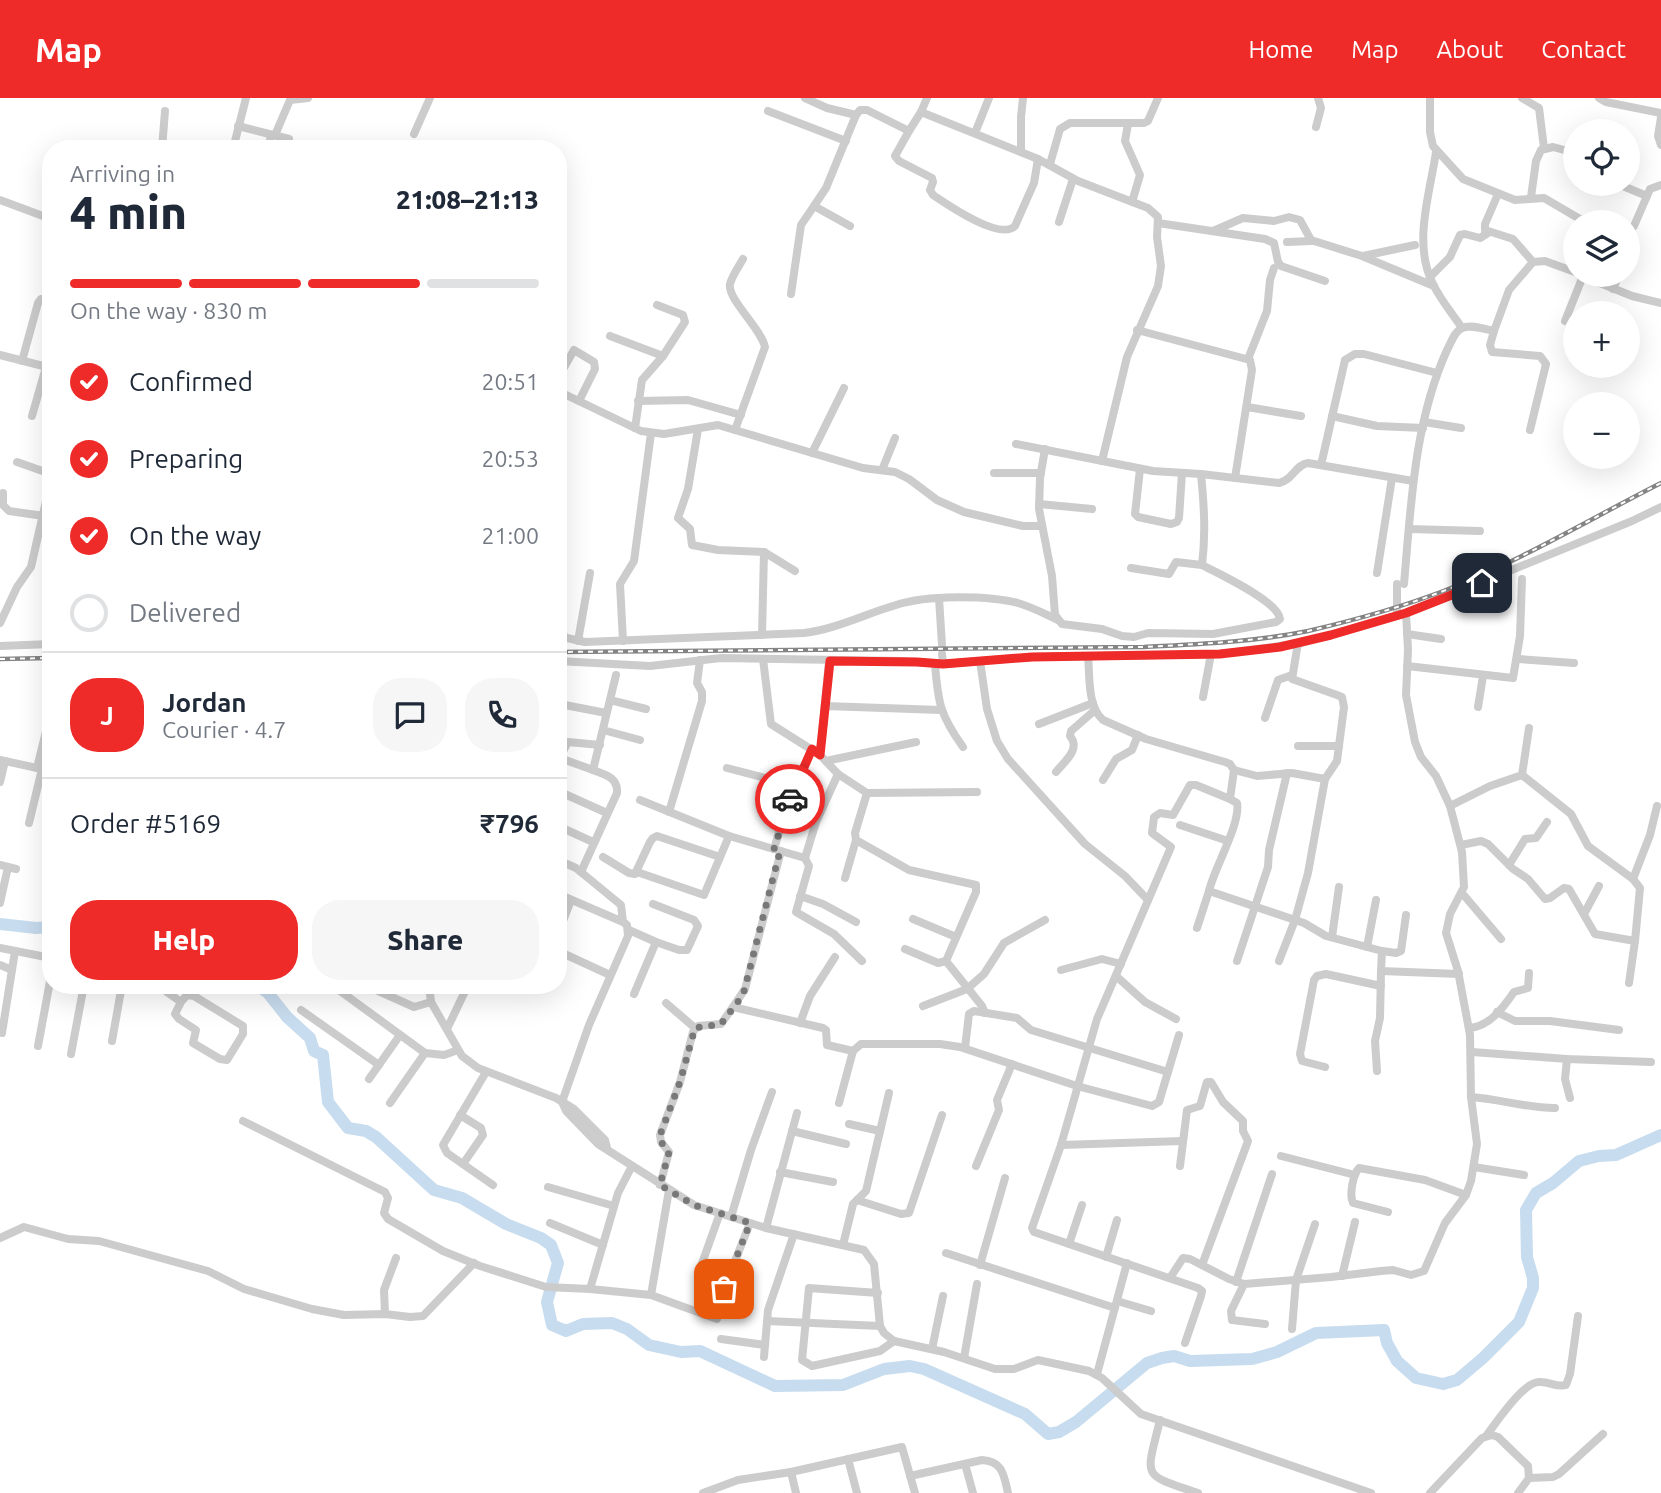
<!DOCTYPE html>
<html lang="en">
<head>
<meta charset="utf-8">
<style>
	:root { --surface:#fff; --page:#f6f6f7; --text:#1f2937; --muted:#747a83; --line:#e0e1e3; --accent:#ee2b29 }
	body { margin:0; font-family:Ubuntu,sans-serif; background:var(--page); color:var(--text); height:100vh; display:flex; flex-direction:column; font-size:26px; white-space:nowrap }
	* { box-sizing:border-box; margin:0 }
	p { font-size:23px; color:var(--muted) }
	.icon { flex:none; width:38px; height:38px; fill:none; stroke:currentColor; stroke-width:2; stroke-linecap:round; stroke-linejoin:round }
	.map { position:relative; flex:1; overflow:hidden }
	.details { position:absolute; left:42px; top:42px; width:525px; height:854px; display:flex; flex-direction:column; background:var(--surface); border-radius:28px; box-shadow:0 7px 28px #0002 }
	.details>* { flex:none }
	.buttons { position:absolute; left:1563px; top:21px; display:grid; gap:14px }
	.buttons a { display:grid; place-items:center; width:77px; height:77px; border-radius:50%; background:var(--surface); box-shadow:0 7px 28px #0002; font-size:35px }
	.pin { position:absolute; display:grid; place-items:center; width:60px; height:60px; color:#fff; margin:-30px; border-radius:14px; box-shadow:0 4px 10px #0006 }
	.courier { position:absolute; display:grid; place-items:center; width:70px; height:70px; margin:-35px; border:5px solid #ee2b29; border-radius:50%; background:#fff; color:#222; box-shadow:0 2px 9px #0007 }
	.overview em { font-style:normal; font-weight:800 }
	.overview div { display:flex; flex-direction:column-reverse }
	.overview { display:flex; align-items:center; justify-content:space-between; height:119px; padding:0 28px }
	h1 { font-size:46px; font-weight:800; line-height:52px }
	.bar { display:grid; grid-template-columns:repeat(4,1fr); gap:10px 7px; align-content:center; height:84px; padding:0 28px }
	.bar i { height:9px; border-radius:5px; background:var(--line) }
	.bar .current { background:var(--accent) }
	.bar p { grid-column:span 4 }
	.line { display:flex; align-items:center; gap:18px; padding:0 28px; border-top:2px solid var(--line) }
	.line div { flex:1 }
	.round { display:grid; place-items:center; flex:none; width:74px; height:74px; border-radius:28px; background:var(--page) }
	ol { padding:0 28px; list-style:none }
	li { display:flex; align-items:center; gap:21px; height:77px }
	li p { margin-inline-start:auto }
	li .icon { padding:7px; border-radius:50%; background:var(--accent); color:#fff; stroke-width:4 }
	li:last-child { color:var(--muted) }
	li i { width:38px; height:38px; border:4px solid var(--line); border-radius:50% }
	.primary-button { display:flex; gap:14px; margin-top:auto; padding:14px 28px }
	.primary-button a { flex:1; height:80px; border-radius:28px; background:var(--accent); color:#fff; font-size:28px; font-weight:800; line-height:80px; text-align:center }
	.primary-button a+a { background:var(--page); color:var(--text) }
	header { display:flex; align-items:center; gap:42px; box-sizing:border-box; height:98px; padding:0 35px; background:var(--accent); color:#fff }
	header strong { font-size:33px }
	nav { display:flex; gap:38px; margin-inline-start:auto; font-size:24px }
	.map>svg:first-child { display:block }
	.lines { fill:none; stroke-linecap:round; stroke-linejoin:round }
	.river { stroke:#c7dcee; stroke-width:12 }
	.minor { stroke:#ccc; stroke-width:8 }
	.rail-casing { stroke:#848484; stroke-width:4.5 }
	.rail { stroke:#fff; stroke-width:2; stroke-dasharray:5; stroke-linecap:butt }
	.done { stroke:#787878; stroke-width:7; stroke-dasharray:0 12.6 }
	.route { stroke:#ee2b29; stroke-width:9 }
</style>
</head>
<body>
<header>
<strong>Map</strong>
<nav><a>Home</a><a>Map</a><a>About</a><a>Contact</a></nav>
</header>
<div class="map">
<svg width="1661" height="1395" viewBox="0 0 1661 1395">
	<rect width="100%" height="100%" fill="#fff"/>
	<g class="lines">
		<g class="river">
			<polyline points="0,826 36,830 51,829"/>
			<polyline points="257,887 268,895 287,919 310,940 314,953 323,957 328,1004 348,1030 366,1033 376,1039 434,1092 462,1100 506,1126 541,1140 551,1147 558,1165 547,1204 552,1227 566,1233 583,1226 612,1225 627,1231 649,1247 681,1254 700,1253 775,1288 843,1287 884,1271 910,1268 924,1271 1025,1316 1048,1336 1059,1334 1076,1324 1147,1265 1162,1260 1174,1258 1190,1263 1252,1261 1277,1254 1316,1235 1384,1232 1387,1245 1397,1263 1416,1280 1443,1286 1457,1282 1483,1260 1519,1224 1533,1190 1533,1180 1527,1159 1526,1112 1536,1095 1553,1085 1579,1063 1599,1058 1616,1057 1661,1037"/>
		</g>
		<g class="minor">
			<polyline points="805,0 827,10 856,17"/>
			<polyline points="927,0 921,14 1038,61 1078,83 1148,110 1158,119 1157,139 1161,168 1158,188 1127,259 1102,363"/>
			<polyline points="1430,0 1430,34 1433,48 1463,81 1515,102 1544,100 1585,124"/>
			<polyline points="1522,0 1539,10 1544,50"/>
			<polyline points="1599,0 1606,4 1661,15"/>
			<polyline points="768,13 846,43"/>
			<polyline points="1661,19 1658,38 1661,47"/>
			<polyline points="1128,26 1125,43 1140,77 1132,104"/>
			<polyline points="238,28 289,41"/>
			<polyline points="1316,29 1321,10 1318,0"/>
			<path d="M 909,33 L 895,58 L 899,63 L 932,80 L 933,84 L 930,92 L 933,97 C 948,107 1000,143 1015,128 L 1034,85 L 1038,61"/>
			<polyline points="975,35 989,0"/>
			<polyline points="414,36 430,0"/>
			<polyline points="275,37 290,2 308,0"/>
			<polyline points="162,51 165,13"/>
			<polyline points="233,51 246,0"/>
			<polyline points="268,51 271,37"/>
			<polyline points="1021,54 1021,19 1023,0"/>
			<path d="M 1436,54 C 1430,95 1413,144 1432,184 C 1439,200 1452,215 1462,230"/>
			<polyline points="1050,66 1060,31 1070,25 1144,25 1148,23 1158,0"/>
			<polyline points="1618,86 1647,98"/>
			<polyline points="1498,96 1485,126 1485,132 1513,141 1533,164"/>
			<polyline points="1531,99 1536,63 1541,52 1553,49 1575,55"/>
			<polyline points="0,102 51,121"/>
			<polyline points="1059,124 1073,81"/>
			<polyline points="1158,125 1265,141 1274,145 1278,164 1281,168 1325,183"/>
			<polyline points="850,128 814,108 826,90 856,17 860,12 867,12 909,33 921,14"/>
			<polyline points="1213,133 1243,120 1274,123 1289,119 1300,122 1311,142 1362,158 1434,188"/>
			<polyline points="1628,134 1634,128 1650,91 1661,87"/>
			<polyline points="1628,142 1628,155"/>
			<polyline points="1287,144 1312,143"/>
			<polyline points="1363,158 1415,147"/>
			<polyline points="1580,177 1632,198 1661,205"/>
			<polyline points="1430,179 1450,159 1460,137 1465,136 1480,140 1488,135"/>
			<polyline points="1613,191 1619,177"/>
			<polyline points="791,196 801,127 814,108"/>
			<polyline points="1565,223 1583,178"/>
			<polyline points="1137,232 1250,262 1252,272 1235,380"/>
			<polyline points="1494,233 1490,247 1492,254 1540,258 1546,266 1530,332"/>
			<polyline points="610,238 663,258"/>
			<polyline points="0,257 51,270"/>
			<polyline points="1248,261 1267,213 1270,182 1274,170"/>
			<polyline points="22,263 38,205 41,201 51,200"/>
			<polyline points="558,280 574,252 594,264 595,271 579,303"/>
			<polyline points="558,293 641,333 664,336 718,327 863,370 895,374 909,381 937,402 964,414 1023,428 1041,428"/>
			<polyline points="638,303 688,302 741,317"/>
			<polyline points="1247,309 1301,318"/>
			<polyline points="32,318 46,269"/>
			<polyline points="1332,318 1377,328 1423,330"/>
			<polyline points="1424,324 1461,330"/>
			<polyline points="635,330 642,282 663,258 685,224 683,217 657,207"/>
			<polyline points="698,331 688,391 678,420 690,431 692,447 718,452 764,454 795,473"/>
			<path d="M 735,332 L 765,249 C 761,230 727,201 730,186 C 732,178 739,168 743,161"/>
			<path d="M 1016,346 L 1153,373 L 1201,376 L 1279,385 C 1293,382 1295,367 1308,365 L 1413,383"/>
			<path d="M 1045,351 L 1040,380 L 1039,411 L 1052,478 L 1055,517 L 1062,526 L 1102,531 L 1122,538 L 1134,539 L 1148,535 L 1213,536 L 1276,524 L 1280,521 C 1278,503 1219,476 1202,467 C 1206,436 1204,407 1201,376"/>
			<polyline points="812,355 844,290"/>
			<polyline points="17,364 51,376"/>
			<polyline points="1321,367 1345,262 1355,256 1364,256 1437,275"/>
			<polyline points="1140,371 1135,416 1138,419 1171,426 1177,424 1179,420 1182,375"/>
			<polyline points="882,372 895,340"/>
			<polyline points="994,375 1041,375"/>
			<polyline points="3,395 3,407 9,413 51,419"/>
			<polyline points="1039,406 1092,411"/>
			<polyline points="1409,431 1480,433"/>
			<polyline points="1131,470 1169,476 1176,464 1202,467"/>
			<polyline points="1377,475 1392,380"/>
			<path d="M 1404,486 C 1411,407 1414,325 1447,252 C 1451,245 1454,234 1462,230 C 1471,226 1484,231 1494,233 L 1509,192 L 1533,164 L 1545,163 L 1575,174"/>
			<polyline points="939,500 942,547"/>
			<polyline points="1397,518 1397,486"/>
			<polyline points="0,525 17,489 31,469 51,381"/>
			<path d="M 558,534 L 567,540 L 585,544 L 804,535 C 836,531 865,516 896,507 C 926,497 988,497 1018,505 C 1032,509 1045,516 1058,522"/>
			<polyline points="1407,536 1441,541"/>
			<polyline points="762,537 764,454"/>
			<polyline points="578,543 590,475"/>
			<polyline points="623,543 620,486 634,463 651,335"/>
			<polyline points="0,548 51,546"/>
			<polyline points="942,556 943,566"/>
			<path d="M 1088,558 C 1090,578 1087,608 1103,622 L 1146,641 L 1225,664 L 1230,666 L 1234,672 L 1230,701 L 1237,705 C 1241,726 1214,770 1209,793 L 1304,825 L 1326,838 L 1382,853 L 1381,873 L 1459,876"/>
			<polyline points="763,561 771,626 820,657 838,676 867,695 977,694"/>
			<polyline points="1518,561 1574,565"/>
			<polyline points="558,563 650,568 721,560 903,563 943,566 1032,559 1220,556 1301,545 1406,515"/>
			<polyline points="980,563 987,611 997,643 1008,661 1085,746 1125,778 1148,802"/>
			<path d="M 935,566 C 938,605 940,617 963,649"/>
			<polyline points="1407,568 1513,580 1520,538 1522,481"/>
			<polyline points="1203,599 1211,556"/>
			<polyline points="610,602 646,611"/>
			<polyline points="565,607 606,615"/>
			<polyline points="825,608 941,612"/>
			<polyline points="1478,609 1483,578"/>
			<polyline points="1265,620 1278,582 1292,577"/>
			<polyline points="1039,626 1093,605"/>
			<polyline points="603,632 640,642"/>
			<polyline points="1298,648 1339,648"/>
			<polyline points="820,657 829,563"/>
			<polyline points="560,660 593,672"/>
			<polyline points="0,662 51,673"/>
			<polyline points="558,663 568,644 600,647"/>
			<polyline points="826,663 916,644"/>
			<polyline points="37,670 50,617"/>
			<polyline points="727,670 769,681 773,688 769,702 786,711"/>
			<polyline points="1234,672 1257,678 1292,675 1325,681"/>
			<path d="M 1056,674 C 1065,663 1081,651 1070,638 L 1071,633 L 1095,612"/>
			<polyline points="1522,677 1571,716 1588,748 1633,781"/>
			<polyline points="1103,682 1116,661 1132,652 1138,637"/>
			<polyline points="0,684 5,663"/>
			<polyline points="558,693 607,715"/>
			<polyline points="867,695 855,735 856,742 909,772 976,787 976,794 946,863 982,908 985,915"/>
			<polyline points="640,702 729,738 805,760 809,768 796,814 834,836 862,863"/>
			<polyline points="1450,708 1490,688 1522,677 1529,630"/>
			<polyline points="669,714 702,603 702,594 697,585 700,562"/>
			<polyline points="29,725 42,671"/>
			<polyline points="1180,727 1228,743"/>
			<polyline points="558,728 593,744"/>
			<polyline points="1461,747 1481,743 1488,746 1513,771 1528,781 1545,801 1550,800 1564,790 1569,791 1595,836 1635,843 1640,790 1633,781 1650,737 1657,708"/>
			<polyline points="774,751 786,711 812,651"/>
			<polyline points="781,753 745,891 733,909 823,930 826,932 827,947 853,953"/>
			<polyline points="603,759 629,775 635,776 650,744 653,740 657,738 720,759"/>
			<polyline points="805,760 816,724 838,676"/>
			<polyline points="558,762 576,770 621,807 623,824 558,796"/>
			<polyline points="0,767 16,771"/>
			<polyline points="1509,767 1525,741 1536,740 1547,724"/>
			<path d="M 581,774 L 617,695 C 618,679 605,677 593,672 L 616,577"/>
			<polyline points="637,774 704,797 729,738"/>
			<polyline points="845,780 856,742"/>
			<polyline points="1462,795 1501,841"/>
			<polyline points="800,798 823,806 856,824"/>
			<polyline points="0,805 8,769"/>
			<polyline points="653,806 694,822 698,828 687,852 679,852 656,844"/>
			<polyline points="1584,816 1599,788"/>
			<polyline points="913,821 956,839"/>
			<polyline points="623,824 627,827 628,838 589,927 562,1004 566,1013 598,1046 694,1107 766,1130 864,1152 874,1166 880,1228 884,1235 894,1243 944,1254 995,1271 1014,1271 1038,1262 1089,1273 1102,1280 1141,1316 1371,1395"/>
			<polyline points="1197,830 1209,793"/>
			<polyline points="629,832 656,844 634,896"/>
			<polyline points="558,836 571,802"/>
			<polyline points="1332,839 1339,789"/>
			<polyline points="1367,849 1376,802"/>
			<polyline points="0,850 51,860"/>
			<polyline points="905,851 938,865 946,863"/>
			<polyline points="558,853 610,877"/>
			<polyline points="1382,853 1396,855 1401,853 1406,817"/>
			<polyline points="1237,863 1268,769 1269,752 1287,675"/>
			<polyline points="1279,863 1295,822 1308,775 1325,681 1337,663 1344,609 1342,599 1337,597 1292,581 1298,545"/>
			<polyline points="0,867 12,872"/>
			<polyline points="1061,872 1102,861 1121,866"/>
			<polyline points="1116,878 1145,904 1176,921"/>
			<polyline points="1629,885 1635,843"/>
			<polyline points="157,887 181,904 187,897 194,898 243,928 243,936 227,962 220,961 193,945 196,932 179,921 175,916 181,904"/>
			<polyline points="332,887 425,955 444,957 458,952"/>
			<polyline points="365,887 414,909 431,904"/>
			<polyline points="429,887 431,904 462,958 478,970 556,1000 574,1011 605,1042 607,1050"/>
			<polyline points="666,905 695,930"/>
			<polyline points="923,908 967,891 984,876 1004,845 1045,822"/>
			<polyline points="301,912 379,967"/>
			<polyline points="1497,914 1515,923 1550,923 1619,932"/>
			<polyline points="800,925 810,898 835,859"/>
			<path d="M 1469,930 C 1489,929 1503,910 1514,894 L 1528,890 L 1529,875"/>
			<polyline points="447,931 468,887"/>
			<polyline points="2,935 15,853"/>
			<polyline points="112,943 122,887"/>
			<polyline points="38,948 51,878"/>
			<polyline points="965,950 969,916 974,913 1017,920 1031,932 1168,974"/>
			<polyline points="1472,954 1567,961 1651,964"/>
			<polyline points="71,956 84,887"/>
			<polyline points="1567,961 1565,981 1570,1000"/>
			<polyline points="1325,969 1302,963 1300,956 1314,882 1317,878 1326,876 1381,888"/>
			<polyline points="1377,973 1375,943 1380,920 1381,873"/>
			<polyline points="486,974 443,1047 447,1055 493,1087"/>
			<polyline points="369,981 400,937"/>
			<path d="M 1471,999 C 1500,1001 1526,1010 1555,1010"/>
			<polyline points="390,1005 425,955"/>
			<polyline points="839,1005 853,953 861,946 940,946 960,949 1077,988 1152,1008 1159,1004 1179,937"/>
			<polyline points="460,1017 481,1030 483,1037 463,1066"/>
			<polyline points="243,1023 385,1094 388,1100 384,1115 388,1121 443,1153 480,1168 546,1189 590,1191 618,1095 632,1068"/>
			<polyline points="849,1026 880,1033"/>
			<polyline points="792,1033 846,1046"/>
			<polyline points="1061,1047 1182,1043"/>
			<polyline points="1281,1058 1355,1077"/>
			<polyline points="976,1068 999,1012 997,1002 1012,966"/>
			<polyline points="1180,1068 1187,1012 1200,1008 1206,987 1207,984 1211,984 1223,1004 1243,1023 1243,1033 1248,1043 1202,1167"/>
			<polyline points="1474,1069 1524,1077"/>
			<polyline points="780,1074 833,1084"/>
			<polyline points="660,1087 669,1054 661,1044 660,1037 680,984 693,934 698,928 721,926 733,909"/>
			<polyline points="548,1089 614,1108"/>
			<polyline points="857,1102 901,1116 909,1115 942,1017"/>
			<path d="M 1388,1114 L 1353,1105 C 1349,1096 1353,1077 1359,1070 L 1425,1082 L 1466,1097"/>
			<polyline points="731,1119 751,1052 772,994"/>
			<polyline points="550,1125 603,1147"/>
			<polyline points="766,1130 797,1015"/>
			<polyline points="0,1140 24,1129 68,1141 99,1143 208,1173 244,1191 312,1211 344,1217 385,1216 410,1219 423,1218 474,1165"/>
			<polyline points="1069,1146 1082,1107"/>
			<polyline points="843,1147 853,1106 866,1093 889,995"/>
			<polyline points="946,1155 1115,1210"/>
			<polyline points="1106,1159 1117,1122"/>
			<polyline points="980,1167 1005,1080"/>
			<polyline points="701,1168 720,1115"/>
			<polyline points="1342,1178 1355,1124"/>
			<polyline points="1170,1180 1183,1160 1190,1161 1229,1181 1244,1186 1331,1179 1381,1173 1393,1172 1411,1177 1424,1173 1445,1125 1466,1097 1471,1083 1477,1046 1471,999 1470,937 1458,873 1446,835 1450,816 1464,789 1462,754 1450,708 1436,678 1421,659 1415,644 1406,597 1408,552 1406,515 1632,423 1661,409"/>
			<polyline points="1236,1184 1272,1076"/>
			<polyline points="1244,1186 1231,1213 1232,1222 1265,1226"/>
			<polyline points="590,1191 651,1197 717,1221"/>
			<polyline points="724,1191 750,1125"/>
			<polyline points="878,1195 809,1190 802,1262 812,1268 880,1253 894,1243"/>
			<polyline points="651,1197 669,1092"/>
			<polyline points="1117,1203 1151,1213"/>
			<polyline points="385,1216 384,1192 396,1160"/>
			<polyline points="767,1223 880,1228"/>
			<polyline points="1292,1231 1296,1182 1315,1126"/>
			<polyline points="721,1241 765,1247"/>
			<polyline points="1185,1245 1201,1198 1202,1193 1198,1190 1034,1134 1032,1130 1061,1047 1097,921 1171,749 1152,735 1154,719 1160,715 1173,717 1190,687 1196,687 1230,701"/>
			<polyline points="932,1251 943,1198"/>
			<polyline points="764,1259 768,1212 794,1136"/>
			<polyline points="964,1260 977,1186"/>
			<polyline points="1097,1276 1127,1165"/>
			<path d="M 1160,1322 C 1146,1380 1140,1376 1198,1395"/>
			<path d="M 1486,1338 C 1496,1325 1523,1284 1539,1284 C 1549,1283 1556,1290 1566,1287 L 1570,1276 L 1578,1218"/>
			<polyline points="848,1361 857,1395"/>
			<polyline points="965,1366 973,1395"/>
			<polyline points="791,1374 902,1349 915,1395"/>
			<path d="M 910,1378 L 982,1362 C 1003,1363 1004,1378 1008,1395"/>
			<polyline points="1529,1380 1553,1379 1559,1376 1603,1336"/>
			<polyline points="703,1395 738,1382 791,1374 796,1395"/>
			<polyline points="1430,1395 1482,1340 1492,1337 1498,1339 1528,1368 1529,1380 1518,1395"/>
		</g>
		<defs>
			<g id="rail">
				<path d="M 558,554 L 1144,549 C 1198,546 1255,544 1308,533 C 1355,522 1402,509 1446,492 C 1520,463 1590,421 1661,385"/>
				<polyline points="0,561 51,560"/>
			</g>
		</defs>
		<use href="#rail" class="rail-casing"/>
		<use href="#rail" class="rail"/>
	</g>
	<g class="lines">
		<polyline class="done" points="724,1191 750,1125 694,1107 660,1087 669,1054 661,1044 660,1037 680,984 695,930 721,926 743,897 780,753 774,751 790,701"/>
		<polyline class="route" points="790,701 812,651 820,657 830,563 917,564 943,566 1032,559 1220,556 1280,549 1331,537 1406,515 1482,485"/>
	</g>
</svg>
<div class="buttons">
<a><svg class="icon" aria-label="locate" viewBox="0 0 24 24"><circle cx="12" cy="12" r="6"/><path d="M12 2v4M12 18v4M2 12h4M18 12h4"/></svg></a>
<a><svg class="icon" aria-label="layers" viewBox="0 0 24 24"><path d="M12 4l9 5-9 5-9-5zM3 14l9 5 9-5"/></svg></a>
<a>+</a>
<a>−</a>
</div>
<div class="pin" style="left:724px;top:1191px;background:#ea580c"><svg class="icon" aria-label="bag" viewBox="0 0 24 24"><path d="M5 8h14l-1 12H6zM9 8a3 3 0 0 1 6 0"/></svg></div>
<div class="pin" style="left:1482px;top:485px;background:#1f2937"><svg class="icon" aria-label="home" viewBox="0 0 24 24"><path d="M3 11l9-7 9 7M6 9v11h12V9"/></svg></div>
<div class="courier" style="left:790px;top:701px"><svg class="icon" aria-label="car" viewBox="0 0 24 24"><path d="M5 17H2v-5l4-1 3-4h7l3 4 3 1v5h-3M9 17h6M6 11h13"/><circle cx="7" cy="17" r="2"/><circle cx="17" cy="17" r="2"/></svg></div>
<section class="details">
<div class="overview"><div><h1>4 min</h1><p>Arriving in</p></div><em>21:08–21:13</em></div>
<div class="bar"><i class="current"></i><i class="current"></i><i class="current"></i><i></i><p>On the way · 830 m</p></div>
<ol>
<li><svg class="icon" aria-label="check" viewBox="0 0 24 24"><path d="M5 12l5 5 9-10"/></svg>Confirmed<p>20:51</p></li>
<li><svg class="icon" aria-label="check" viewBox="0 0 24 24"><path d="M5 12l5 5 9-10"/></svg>Preparing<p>20:53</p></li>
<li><svg class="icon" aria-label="check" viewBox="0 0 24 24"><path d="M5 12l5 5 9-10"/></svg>On the way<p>21:00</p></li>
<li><i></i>Delivered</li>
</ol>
<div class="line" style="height:126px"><b class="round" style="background:var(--accent);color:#fff">J</b><div><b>Jordan</b><p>Courier · 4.7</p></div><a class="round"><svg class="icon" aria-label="chat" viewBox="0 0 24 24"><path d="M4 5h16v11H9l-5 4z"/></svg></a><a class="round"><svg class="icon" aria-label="phone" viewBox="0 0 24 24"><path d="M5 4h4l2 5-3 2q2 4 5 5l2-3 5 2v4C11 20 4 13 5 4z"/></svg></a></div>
<div class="line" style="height:91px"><div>Order #5169</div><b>₹796</b></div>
<div class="primary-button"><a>Help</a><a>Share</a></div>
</section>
</div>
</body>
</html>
